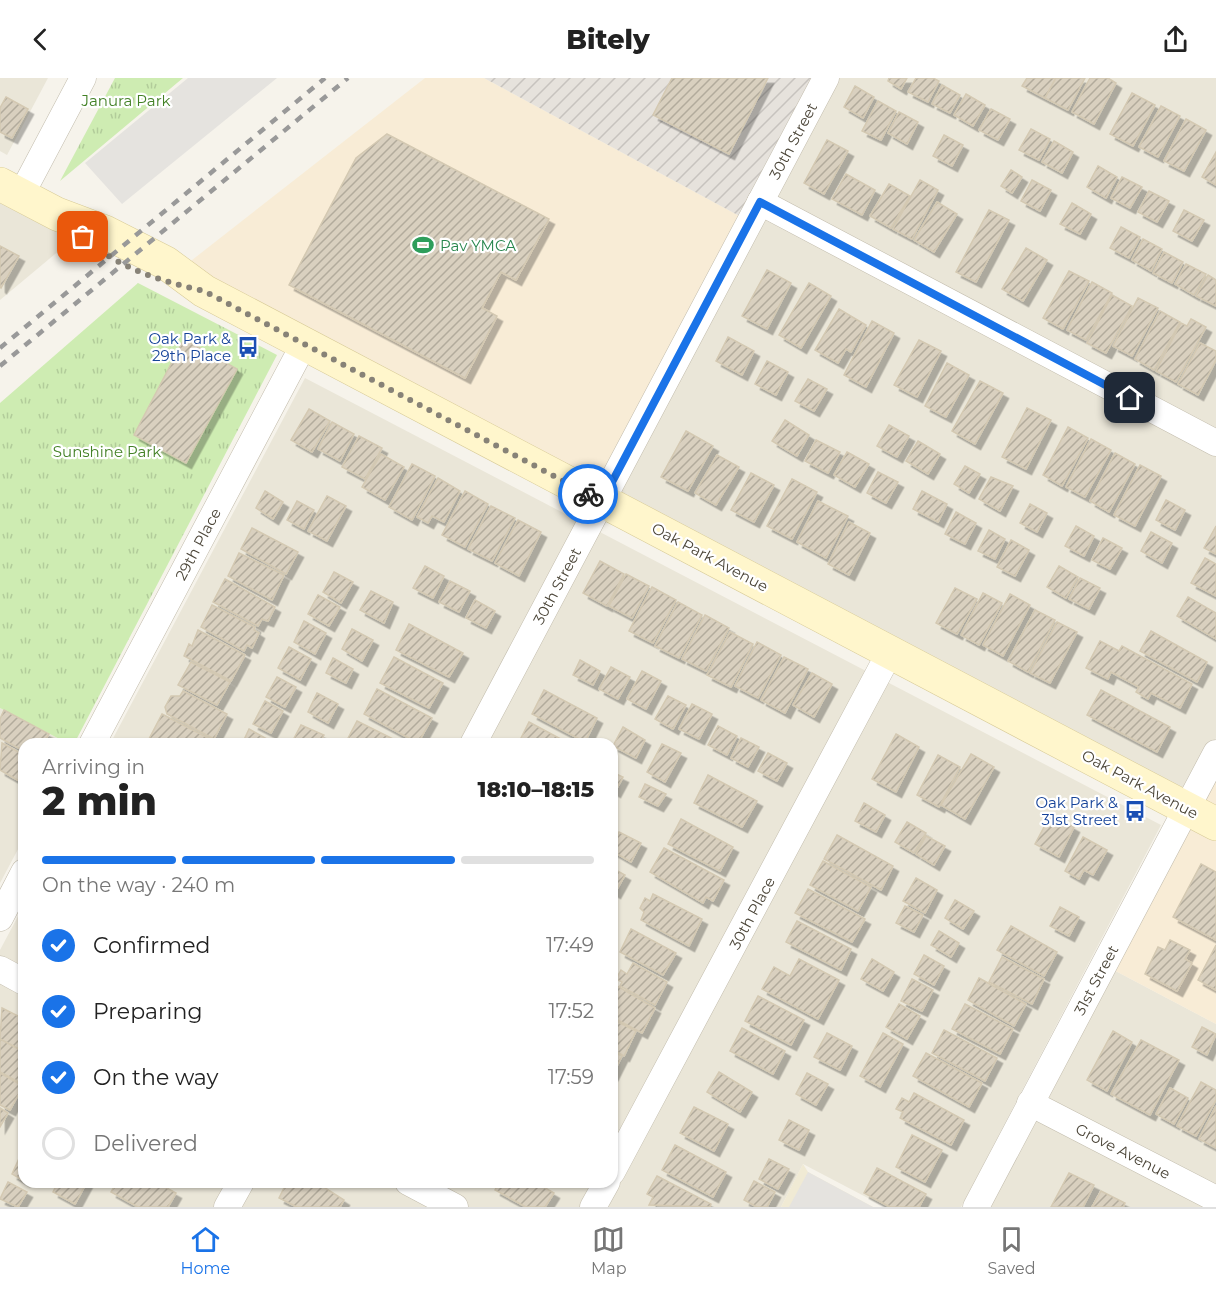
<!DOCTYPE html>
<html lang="en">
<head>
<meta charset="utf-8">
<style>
	:root { --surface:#fff; --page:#f2f2f2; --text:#222; --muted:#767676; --line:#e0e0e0; --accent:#1a73e8 }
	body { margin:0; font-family:Montserrat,sans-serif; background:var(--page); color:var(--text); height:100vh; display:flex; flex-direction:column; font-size:22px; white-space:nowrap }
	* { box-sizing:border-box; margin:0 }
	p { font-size:20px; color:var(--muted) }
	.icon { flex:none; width:33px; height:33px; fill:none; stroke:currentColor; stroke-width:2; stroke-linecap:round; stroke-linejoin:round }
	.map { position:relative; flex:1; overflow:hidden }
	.details { position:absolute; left:18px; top:660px; width:600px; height:450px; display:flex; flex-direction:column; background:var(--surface); border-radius:18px; box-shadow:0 2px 4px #0004 }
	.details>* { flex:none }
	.pin { position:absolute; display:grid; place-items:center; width:51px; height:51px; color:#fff; margin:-26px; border-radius:12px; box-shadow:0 3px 9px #0006 }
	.courier { position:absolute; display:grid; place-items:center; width:60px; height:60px; margin:-30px; border:4px solid #1a73e8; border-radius:50%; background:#fff; color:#222; box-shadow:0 2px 8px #0007 }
	.summary em { font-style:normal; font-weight:800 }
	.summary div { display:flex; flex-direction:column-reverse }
	.summary { display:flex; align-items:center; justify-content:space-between; height:102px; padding:0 24px }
	h1 { font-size:39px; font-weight:800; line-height:45px }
	.bar { display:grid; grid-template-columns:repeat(4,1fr); gap:9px 6px; align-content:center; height:72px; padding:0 24px }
	.bar i { height:8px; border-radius:4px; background:var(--line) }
	.bar .on { background:var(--accent) }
	.bar p { grid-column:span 4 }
	ol { padding:0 24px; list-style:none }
	li { display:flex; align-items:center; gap:18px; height:66px }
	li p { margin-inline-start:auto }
	li .icon { padding:6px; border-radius:50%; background:var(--accent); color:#fff; stroke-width:4 }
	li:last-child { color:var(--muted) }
	li i { width:33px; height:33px; border:3px solid var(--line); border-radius:50% }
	header { display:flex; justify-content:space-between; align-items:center; height:78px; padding:0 24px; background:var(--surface); font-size:27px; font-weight:800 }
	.tabs { display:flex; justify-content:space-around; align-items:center; height:84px; border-top:2px solid var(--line); background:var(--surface); font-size:16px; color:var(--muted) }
	.tabs a { display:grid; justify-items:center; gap:3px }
	.tabs .on { color:var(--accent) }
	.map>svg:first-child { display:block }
	.residential { fill:#eae6d8 }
	.commercial { fill:#f8ecd6 }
	.industrial { fill:url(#industrial-furrows) }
	.education { fill:#f0ead4 }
	.park { fill:url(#park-tufts) }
	.parking { fill:#e5e3df }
	.building { fill:url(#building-hatch); stroke:#d4c9b2; stroke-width:1.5; filter:url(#shadow) }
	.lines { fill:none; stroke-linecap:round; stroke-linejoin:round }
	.street-casing { stroke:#c2bcac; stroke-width:27 }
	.secondary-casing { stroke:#d8cb98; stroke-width:34 }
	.street { stroke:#fff; stroke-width:26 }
	.secondary { stroke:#fff6cc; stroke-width:33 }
	.rail { stroke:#999; stroke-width:4.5; stroke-dasharray:8 8; stroke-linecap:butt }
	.done { stroke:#878277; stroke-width:6; stroke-dasharray:0 10.8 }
	.route { stroke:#1a73e8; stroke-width:8 }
	.labels { text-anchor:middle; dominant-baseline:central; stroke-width:4.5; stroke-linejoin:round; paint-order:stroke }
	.park-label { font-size:15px; fill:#438126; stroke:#fff }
	.street-label { font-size:15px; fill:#4b4538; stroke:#fff }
	.leisure-label { font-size:15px; fill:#27864d; stroke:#fff; text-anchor:start }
	.transit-label { font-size:15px; fill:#164399; stroke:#fff; text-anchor:end }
</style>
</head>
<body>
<header><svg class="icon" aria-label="back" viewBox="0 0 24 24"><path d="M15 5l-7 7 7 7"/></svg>Bitely<svg class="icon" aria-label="share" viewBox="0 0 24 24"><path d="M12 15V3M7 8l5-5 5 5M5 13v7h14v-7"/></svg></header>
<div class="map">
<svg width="1216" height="1129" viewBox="0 0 1216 1129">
	<defs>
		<pattern id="industrial-furrows" width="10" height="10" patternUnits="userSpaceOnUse" patternTransform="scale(1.5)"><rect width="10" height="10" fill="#e6e2dc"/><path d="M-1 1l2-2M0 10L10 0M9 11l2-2" fill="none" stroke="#c7c3be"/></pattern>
		<pattern id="park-tufts" width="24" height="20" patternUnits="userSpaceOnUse" patternTransform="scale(1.5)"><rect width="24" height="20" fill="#ceecb2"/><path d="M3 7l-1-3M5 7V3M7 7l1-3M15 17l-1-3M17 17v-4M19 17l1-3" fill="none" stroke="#b2cc9a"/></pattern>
		<pattern id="building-hatch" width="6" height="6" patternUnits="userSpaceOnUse" patternTransform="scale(1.5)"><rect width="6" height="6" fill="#d9d0bf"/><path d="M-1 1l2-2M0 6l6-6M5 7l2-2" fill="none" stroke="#b2ab9c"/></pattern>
		<filter id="shadow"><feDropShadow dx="5.5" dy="5.5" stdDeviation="0" flood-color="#0004"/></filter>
	</defs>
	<rect width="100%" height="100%" fill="#f6f3eb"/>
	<g class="residential">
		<polygon points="0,0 48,0 7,77 0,73"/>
		<polygon points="835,0 1216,0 1216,660 1185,719 612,421"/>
		<polygon points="0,115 79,156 0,222"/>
		<polygon points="305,300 1161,747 961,1129 885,1129 803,1086 781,1129 0,1129 0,872 24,827 24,1104 612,1104 612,666 110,666"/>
		<polygon points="0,630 69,666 24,666 24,760 0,805"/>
		<polygon points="1108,889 1216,946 1216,1129 982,1129"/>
	</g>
	<g class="commercial">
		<polygon points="425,0 484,0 745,141 599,416 178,193"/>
		<polygon points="1216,684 1216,946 1108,889"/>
	</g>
	<polygon class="industrial" points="484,0 819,0 745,141"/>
	<polygon class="education" points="803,1086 808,1094 873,1129 781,1129"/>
	<g class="park">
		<polygon points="115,0 183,0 60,103"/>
		<polygon points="138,205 277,277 74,666 69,666 0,630 0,325"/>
	</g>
	<g class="parking">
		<polygon points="188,0 277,0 122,126 85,85"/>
		<polygon points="808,1094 873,1129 789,1129"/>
	</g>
	<g class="building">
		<polygon points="672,0 768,0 729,76 653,37"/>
		<polygon points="889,0 907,0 901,11 888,3"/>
		<polygon points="916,0 933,0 939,3 928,24 908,14"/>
		<polygon points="1027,0 1056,0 1045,20 1022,8"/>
		<polygon points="1056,0 1085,0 1068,32 1045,20"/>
		<polygon points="1090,0 1108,0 1116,5 1094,46 1072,34"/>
		<polygon points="942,7 960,17 950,35 932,26"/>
		<polygon points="855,8 874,19 863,40 844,29"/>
		<polygon points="1132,15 1155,27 1133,68 1110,56"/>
		<polygon points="966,16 985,27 973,48 954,37"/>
		<polygon points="6,19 28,31 12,60 0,54 0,30"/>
		<polygon points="878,23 896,33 881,62 862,53"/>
		<polygon points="1161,28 1180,38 1158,79 1139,69"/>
		<polygon points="991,31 1010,41 998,62 979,52"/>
		<polygon points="899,34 918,44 907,66 888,55"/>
		<polygon points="1186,41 1206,52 1184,93 1164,83"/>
		<polygon points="1031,51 1050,61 1039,82 1019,72"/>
		<polygon points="387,56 549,141 516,202 501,194 482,230 497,238 465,300 289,207 356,80"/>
		<polygon points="944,57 963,67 952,88 933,78"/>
		<polygon points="827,62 848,73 824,116 804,105"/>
		<polygon points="1054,63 1073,74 1062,95 1042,84"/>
		<polygon points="1216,74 1216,107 1202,99"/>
		<polygon points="1098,88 1117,99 1106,120 1087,109"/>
		<polygon points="1011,92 1022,99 1012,115 1001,108"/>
		<polygon points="846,96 875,112 862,137 832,121"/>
		<polygon points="1122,99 1142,109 1130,130 1111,120"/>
		<polygon points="920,102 938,112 912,161 893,151"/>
		<polygon points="1032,102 1051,112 1040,133 1021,123"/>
		<polygon points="889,106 910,118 891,150 870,138"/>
		<polygon points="1149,113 1169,123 1157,144 1138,134"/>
		<polygon points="937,124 957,136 934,174 914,162"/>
		<polygon points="1072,125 1091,136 1080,156 1060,146"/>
		<polygon points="989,132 1009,142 976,204 956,194"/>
		<polygon points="1184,132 1204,142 1192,163 1173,153"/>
		<polygon points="1121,149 1140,159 1129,180 1110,170"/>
		<polygon points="1143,161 1162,171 1151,193 1132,182"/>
		<polygon points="0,168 19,178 1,210 0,209"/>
		<polygon points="1026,170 1047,182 1023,223 1002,211"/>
		<polygon points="1164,174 1183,184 1172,205 1153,195"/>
		<polygon points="1186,186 1206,196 1194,217 1175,206"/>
		<polygon points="767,192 791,205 767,251 742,238"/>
		<polygon points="1069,193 1089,203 1063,251 1043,240"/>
		<polygon points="1208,197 1216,202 1216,228 1196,218"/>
		<polygon points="1092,204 1112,215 1086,262 1067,252"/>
		<polygon points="809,205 831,218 801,270 779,257"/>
		<polygon points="1112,217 1132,228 1106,275 1087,265"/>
		<polygon points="1138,220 1158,230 1132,278 1113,268"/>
		<polygon points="839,231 866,247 851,274 846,271 838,285 815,272"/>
		<polygon points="1160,233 1180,244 1154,292 1135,281"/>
		<polygon points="1191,241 1206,249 1176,304 1156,293 1181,245 1187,248"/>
		<polygon points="872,243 894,255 866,309 844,297"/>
		<polygon points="728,259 754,273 742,297 716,283"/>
		<polygon points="184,261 237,291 186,385 134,357"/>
		<polygon points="919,262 941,273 917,319 894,307"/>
		<polygon points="1200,265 1216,273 1216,282 1198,317 1178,306"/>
		<polygon points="767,283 788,294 776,317 755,306"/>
		<polygon points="947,285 969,297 946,339 925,328"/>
		<polygon points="808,301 827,311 814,333 795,323"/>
		<polygon points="980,303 1003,315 975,366 952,353"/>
		<polygon points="1027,330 1051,342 1026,391 1002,379"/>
		<polygon points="309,331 330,343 312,374 291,362"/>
		<polygon points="785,342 809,357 797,378 772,363"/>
		<polygon points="332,344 354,356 340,383 318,371"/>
		<polygon points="889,347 909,358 897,379 877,368"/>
		<polygon points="1068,349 1088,360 1062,408 1043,397"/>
		<polygon points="686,353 713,368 688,413 661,399"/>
		<polygon points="359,358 382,370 365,401 342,389"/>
		<polygon points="1091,361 1111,372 1085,419 1066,409"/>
		<polygon points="816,362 840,374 828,395 805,383"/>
		<polygon points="918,363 940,376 928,396 906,383"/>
		<polygon points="847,374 869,386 855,409 834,397"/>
		<polygon points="1115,375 1135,386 1109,434 1090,423"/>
		<polygon points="381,376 404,389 385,422 362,409"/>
		<polygon points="717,377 739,389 716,427 695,415"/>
		<polygon points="412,386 435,398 412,442 389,429"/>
		<polygon points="1140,387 1161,398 1135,448 1114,437"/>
		<polygon points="965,388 980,396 969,415 954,406"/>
		<polygon points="878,394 898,404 886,425 867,415"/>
		<polygon points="751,395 774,407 754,444 731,432"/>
		<polygon points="991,399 1013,408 1000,433 979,421"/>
		<polygon points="438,400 460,413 444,444 432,438 428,445 417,439"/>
		<polygon points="792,401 817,414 792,461 767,448"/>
		<polygon points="265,413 283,424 273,441 256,430"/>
		<polygon points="465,413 488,426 465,469 442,457"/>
		<polygon points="922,413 947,426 938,444 913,431"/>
		<polygon points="327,418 346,428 327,463 308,453"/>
		<polygon points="1166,422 1185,432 1175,452 1156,442"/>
		<polygon points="297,423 314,432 304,451 287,442"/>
		<polygon points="818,423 848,438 826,480 797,464"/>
		<polygon points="1030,426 1047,435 1037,454 1020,445"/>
		<polygon points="491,428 515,440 492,483 468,471"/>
		<polygon points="956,434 976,445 965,466 945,456"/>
		<polygon points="518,442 541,454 519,498 495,485"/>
		<polygon points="849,444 870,455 849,497 828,486"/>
		<polygon points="1076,448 1094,458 1084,478 1065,468"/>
		<polygon points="1216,448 1216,476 1204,470"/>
		<polygon points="252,450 298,474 286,496 241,471"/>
		<polygon points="989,452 1005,461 995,481 978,473"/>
		<polygon points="1151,454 1172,465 1162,485 1141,473"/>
		<polygon points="1103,460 1122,470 1110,491 1092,482"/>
		<polygon points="1011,462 1029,472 1015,498 997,489"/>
		<polygon points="239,475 284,497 272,522 228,498"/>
		<polygon points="1205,480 1216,486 1216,518 1191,505"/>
		<polygon points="600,483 624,496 607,528 583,515"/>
		<polygon points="425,488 444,498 433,520 413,510"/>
		<polygon points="1059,488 1078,499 1066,520 1047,509"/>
		<polygon points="334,494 353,504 341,525 323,514"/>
		<polygon points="626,496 649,508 632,540 609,528"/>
		<polygon points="1080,500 1100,510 1089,531 1069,521"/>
		<polygon points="225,501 275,529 268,543 262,541 258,548 213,524"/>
		<polygon points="450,503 470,513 459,534 439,524"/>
		<polygon points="652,509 676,522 653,565 629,553"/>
		<polygon points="955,510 977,521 957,556 936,545"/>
		<polygon points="371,513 393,524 384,545 360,532"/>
		<polygon points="983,515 1002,525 979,567 961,557"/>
		<polygon points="1010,516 1030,527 1003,578 983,567"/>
		<polygon points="318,517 340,529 329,548 308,536"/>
		<polygon points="1188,519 1216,535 1216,561 1177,538"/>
		<polygon points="475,522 495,533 486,550 466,540"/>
		<polygon points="678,524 702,537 679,580 655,568"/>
		<polygon points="212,527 255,549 254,552 259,555 252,570 247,567 244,573 201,549"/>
		<polygon points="1035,532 1055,542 1028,594 1008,583"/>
		<polygon points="705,537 729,550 706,593 682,581"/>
		<polygon points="304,543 326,555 315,576 294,564"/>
		<polygon points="1057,544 1077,554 1050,605 1030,595"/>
		<polygon points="409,546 463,575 449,599 396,572"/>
		<polygon points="352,551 373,562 362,583 342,571"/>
		<polygon points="198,552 245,577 231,603 184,578 189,566 192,568"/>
		<polygon points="1151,553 1207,584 1197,604 1140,573"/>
		<polygon points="730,554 753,566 731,609 707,597"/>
		<polygon points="1100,563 1119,573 1122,568 1192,606 1180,630 1151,615 1148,621 1136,614 1139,609 1111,594 1108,601 1086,590"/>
		<polygon points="757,564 781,577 758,620 735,608"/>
		<polygon points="289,569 311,581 300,602 278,590"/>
		<polygon points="394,579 443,605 429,630 380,605"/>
		<polygon points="784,579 808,591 785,635 761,622"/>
		<polygon points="333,580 353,591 346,605 326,595"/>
		<polygon points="580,582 600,593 593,607 573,597"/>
		<polygon points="191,584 230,604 217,627 178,607"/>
		<polygon points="611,589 630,599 618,621 599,611"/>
		<polygon points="642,593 661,603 646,631 627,621"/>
		<polygon points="812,595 832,606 814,639 793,627"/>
		<polygon points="277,599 296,609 285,629 266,619"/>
		<polygon points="377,611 432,640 418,665 364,636"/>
		<polygon points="544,612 597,640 585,664 532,636"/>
		<polygon points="1101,612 1170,649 1157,674 1087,637"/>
		<polygon points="183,613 227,636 214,661 167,636 165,629 171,618 180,618"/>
		<polygon points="317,615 338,626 328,645 308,634"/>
		<polygon points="668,618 686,627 673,651 655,641"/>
		<polygon points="265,623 283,633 271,655 253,646"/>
		<polygon points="692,626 712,636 699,661 679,651"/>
		<polygon points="4,632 49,656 43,666 24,666 24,673 0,660 0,641"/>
		<polygon points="162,636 210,661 207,666 159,666 149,661"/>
		<polygon points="357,643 403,666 345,666"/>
		<polygon points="529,644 570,666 518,666"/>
		<polygon points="301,647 324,657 319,666 291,666"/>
		<polygon points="718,648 737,658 727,677 708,667"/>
		<polygon points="623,649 645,662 636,680 613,668"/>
		<polygon points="249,651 267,661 264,666 242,666"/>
		<polygon points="896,656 919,669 896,714 872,701"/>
		<polygon points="741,660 759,669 748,689 731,680"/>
		<polygon points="2,665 24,677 24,700 21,704 0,692"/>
		<polygon points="662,666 681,675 665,704 647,694"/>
		<polygon points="768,675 787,685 777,703 758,693"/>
		<polygon points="971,676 994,689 965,741 941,727"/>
		<polygon points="938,677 960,689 939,729 917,717"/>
		<polygon points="612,694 623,699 615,714 612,712"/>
		<polygon points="708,697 757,723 742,749 694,725"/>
		<polygon points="645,706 666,716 658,728 639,719"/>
		<polygon points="864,725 885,737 876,754 855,743"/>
		<polygon points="1051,736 1074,749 1059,779 1035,766"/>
		<polygon points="681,741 733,769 720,793 668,766"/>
		<polygon points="907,744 926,755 914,775 895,764"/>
		<polygon points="619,754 641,765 631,784 612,773"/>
		<polygon points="837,757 893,788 881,812 824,781"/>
		<polygon points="926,758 945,768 934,787 916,776"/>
		<polygon points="1083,759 1107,772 1093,797 1084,792 1079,801 1065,793"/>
		<polygon points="664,770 724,802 713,823 706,819 703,825 650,794"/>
		<polygon points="823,783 871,809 858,833 810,807"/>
		<polygon points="1201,786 1216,794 1216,862 1173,839"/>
		<polygon points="612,790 625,797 615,815 612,813"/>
		<polygon points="916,800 937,812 925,835 903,823"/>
		<polygon points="808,811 865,841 852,864 795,835"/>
		<polygon points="653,816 702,841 689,868 641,842 644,834 640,830 645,820 650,823"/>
		<polygon points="955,822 974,833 963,851 945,840"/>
		<polygon points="905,828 923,837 914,854 896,845"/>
		<polygon points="1060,829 1079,839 1069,858 1050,848"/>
		<polygon points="797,843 851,871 841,892 786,864"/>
		<polygon points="1011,848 1057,874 1044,898 997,872"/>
		<polygon points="631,851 676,875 663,897 620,874"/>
		<polygon points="939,853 959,865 951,879 931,867"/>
		<polygon points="1170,862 1190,872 1185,881 1192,885 1177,913 1145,896 1158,869 1165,872"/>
		<polygon points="1216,867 1216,912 1198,902"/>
		<polygon points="924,877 944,888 934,907 914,896"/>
		<polygon points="1002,879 1044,901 1032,926 989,904"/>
		<polygon points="799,881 839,902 818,941 762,911 774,889 790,898"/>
		<polygon points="872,881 894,894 883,913 861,901"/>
		<polygon points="633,885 667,904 655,927 620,908 622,904 616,901 621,892 627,896"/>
		<polygon points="979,900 1026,926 1014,948 968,922"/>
		<polygon points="912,901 933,912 922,933 901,923"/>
		<polygon points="612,905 655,930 642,955 612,939"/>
		<polygon points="758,918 804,942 791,967 745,943"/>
		<polygon points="899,926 920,938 907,961 886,949"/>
		<polygon points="965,926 1013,951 1000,976 952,951"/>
		<polygon points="2,930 24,941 24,974 0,961"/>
		<polygon points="612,941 636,953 624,978 612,971"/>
		<polygon points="1202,949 1216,956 1207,977 1192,969"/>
		<polygon points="742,950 785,973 773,996 730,973"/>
		<polygon points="944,952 997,980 985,1003 932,975"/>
		<polygon points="1113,953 1132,964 1107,1013 1087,1002"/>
		<polygon points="827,955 852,968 840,992 814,979"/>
		<polygon points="883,955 903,966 880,1009 860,998"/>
		<polygon points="0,961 24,974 24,1007 0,994"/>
		<polygon points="1141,962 1179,982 1150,1037 1111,1016"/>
		<polygon points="612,973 622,978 612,998"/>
		<polygon points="926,975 982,1005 969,1029 913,998"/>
		<polygon points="719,994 752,1014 740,1034 707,1014"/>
		<polygon points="0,995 23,1008 10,1032 0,1027"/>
		<polygon points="807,995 828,1006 816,1027 796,1016"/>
		<polygon points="1201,1004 1216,1012 1216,1022 1196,1058 1177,1048"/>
		<polygon points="1170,1010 1188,1020 1174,1046 1156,1036"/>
		<polygon points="914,1015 964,1042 951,1067 900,1040 903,1034 896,1031 902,1020 909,1024"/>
		<polygon points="1216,1028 1216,1070 1199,1061"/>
		<polygon points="694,1029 728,1046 714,1073 680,1055"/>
		<polygon points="0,1030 8,1035 0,1049"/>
		<polygon points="789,1042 809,1052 799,1072 779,1062"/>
		<polygon points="912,1057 942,1072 925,1104 896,1089"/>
		<polygon points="675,1067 726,1094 713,1119 662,1092"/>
		<polygon points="21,1076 24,1078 24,1103 12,1096"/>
		<polygon points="769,1081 789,1091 778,1111 759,1101"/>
		<polygon points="877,1090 926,1116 919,1129 890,1129 864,1115"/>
		<polygon points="1069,1095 1094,1107 1083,1129 1051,1129"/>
		<polygon points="657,1098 711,1126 710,1129 649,1127 653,1119 647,1116"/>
		<polygon points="754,1103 775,1114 767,1129 757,1129 744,1122"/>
		<polygon points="8,1104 27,1114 18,1129 0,1121"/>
		<polygon points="58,1104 87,1104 75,1126 53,1114"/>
		<polygon points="117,1104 156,1104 176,1115 168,1129 138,1129 111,1114"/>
		<polygon points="287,1104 316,1104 344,1122 340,1129 297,1129 279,1120"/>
		<polygon points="499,1104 535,1104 554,1115 545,1129 526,1129 495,1112"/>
		<polygon points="1101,1113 1125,1125 1123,1129 1092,1129"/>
	</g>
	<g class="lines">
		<defs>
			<g id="street">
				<polyline points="21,117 83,0"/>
				<polyline points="760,124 1216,365"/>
				<polyline points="92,666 304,266"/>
				<polyline points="473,666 826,0"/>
				<polyline points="0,840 24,794"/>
				<polyline points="0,891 24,904"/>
				<polyline points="1030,1025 1216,1121"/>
				<polyline points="612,1094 890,574"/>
				<polyline points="408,1104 455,1129"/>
				<polyline points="227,1129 241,1104"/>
				<polyline points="593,1129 607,1104"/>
				<polyline points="976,1129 1216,675"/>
			</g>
			<polyline id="secondary" points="0,106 57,136 105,154 166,185 204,213 1216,746"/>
		</defs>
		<use href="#street" class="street-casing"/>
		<use href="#secondary" class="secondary-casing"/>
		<use href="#street" class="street"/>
		<use href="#secondary" class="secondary"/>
		<g class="rail">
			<polyline points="0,270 325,0"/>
			<polyline points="0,288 348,0"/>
		</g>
	</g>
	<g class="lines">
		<path class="done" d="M 83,159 C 118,190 160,203 204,213 L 588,416"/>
		<polyline class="route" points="588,416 602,423 760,124 1130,320"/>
	</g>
	<defs>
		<symbol id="stadium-bare" viewBox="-9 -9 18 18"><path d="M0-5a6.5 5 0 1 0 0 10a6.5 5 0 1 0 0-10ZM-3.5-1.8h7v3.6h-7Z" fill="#2e9e5b" stroke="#fff" stroke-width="2.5" paint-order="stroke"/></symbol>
		<symbol id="bus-bare" viewBox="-9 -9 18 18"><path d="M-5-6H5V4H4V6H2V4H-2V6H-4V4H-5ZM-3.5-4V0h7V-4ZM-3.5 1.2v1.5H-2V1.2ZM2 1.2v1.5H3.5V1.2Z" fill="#1a4fb4" stroke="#fff" stroke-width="2.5" paint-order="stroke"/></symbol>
	</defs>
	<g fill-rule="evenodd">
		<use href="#stadium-bare" x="408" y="152" width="30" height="30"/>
		<use href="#bus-bare" x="233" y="254" width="30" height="30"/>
		<use href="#bus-bare" x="1120" y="718" width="30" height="30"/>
	</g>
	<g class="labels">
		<g class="park-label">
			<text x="126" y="22">Janura Park</text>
			<text x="107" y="373">Sunshine Park</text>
		</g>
		<g class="street-label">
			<text transform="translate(793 63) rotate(-62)">30th Street</text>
			<text transform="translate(198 466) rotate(-62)">29th Place</text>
			<text transform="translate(710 479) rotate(28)">Oak Park Avenue</text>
			<text transform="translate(557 508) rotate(-62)">30th Street</text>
			<text transform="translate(1140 706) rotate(28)">Oak Park Avenue</text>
			<text transform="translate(752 835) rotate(-62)">30th Place</text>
			<text transform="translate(1096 902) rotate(-62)">31st Street</text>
			<text transform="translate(1123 1073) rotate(27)">Grove Avenue</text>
		</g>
		<g class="leisure-label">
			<text x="440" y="167">Pav YMCA</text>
		</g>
		<g class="transit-label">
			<text x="231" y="260">Oak Park &amp;<tspan x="231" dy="17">29th Place</tspan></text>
			<text x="1118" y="724">Oak Park &amp;<tspan x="1118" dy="17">31st Street</tspan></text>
		</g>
	</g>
</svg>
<div class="pin" style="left:83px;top:159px;background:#ea580c"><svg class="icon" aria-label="bag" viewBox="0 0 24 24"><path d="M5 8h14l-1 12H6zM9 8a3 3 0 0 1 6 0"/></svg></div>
<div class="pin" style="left:1130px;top:320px;background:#1f2937"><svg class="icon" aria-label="home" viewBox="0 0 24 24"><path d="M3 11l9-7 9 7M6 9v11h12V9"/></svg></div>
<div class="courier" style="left:588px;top:416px"><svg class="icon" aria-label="bike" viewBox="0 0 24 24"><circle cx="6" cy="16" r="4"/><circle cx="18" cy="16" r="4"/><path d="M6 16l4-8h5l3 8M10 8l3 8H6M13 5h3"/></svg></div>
<section class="details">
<div class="summary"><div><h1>2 min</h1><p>Arriving in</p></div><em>18:10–18:15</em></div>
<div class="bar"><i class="on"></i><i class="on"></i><i class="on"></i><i></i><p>On the way · 240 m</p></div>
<ol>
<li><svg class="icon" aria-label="check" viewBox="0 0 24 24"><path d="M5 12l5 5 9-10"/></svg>Confirmed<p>17:49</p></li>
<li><svg class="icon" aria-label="check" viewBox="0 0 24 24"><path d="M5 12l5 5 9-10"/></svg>Preparing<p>17:52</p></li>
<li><svg class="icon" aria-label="check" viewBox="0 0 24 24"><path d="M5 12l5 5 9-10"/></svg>On the way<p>17:59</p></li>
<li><i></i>Delivered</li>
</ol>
</section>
</div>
<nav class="tabs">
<a class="on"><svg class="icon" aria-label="home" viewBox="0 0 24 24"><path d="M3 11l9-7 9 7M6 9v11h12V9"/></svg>Home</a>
<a><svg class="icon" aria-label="map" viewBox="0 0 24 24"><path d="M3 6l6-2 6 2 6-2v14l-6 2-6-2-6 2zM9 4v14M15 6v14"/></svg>Map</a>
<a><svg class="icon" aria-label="saved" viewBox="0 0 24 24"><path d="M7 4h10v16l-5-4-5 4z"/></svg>Saved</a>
</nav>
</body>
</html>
